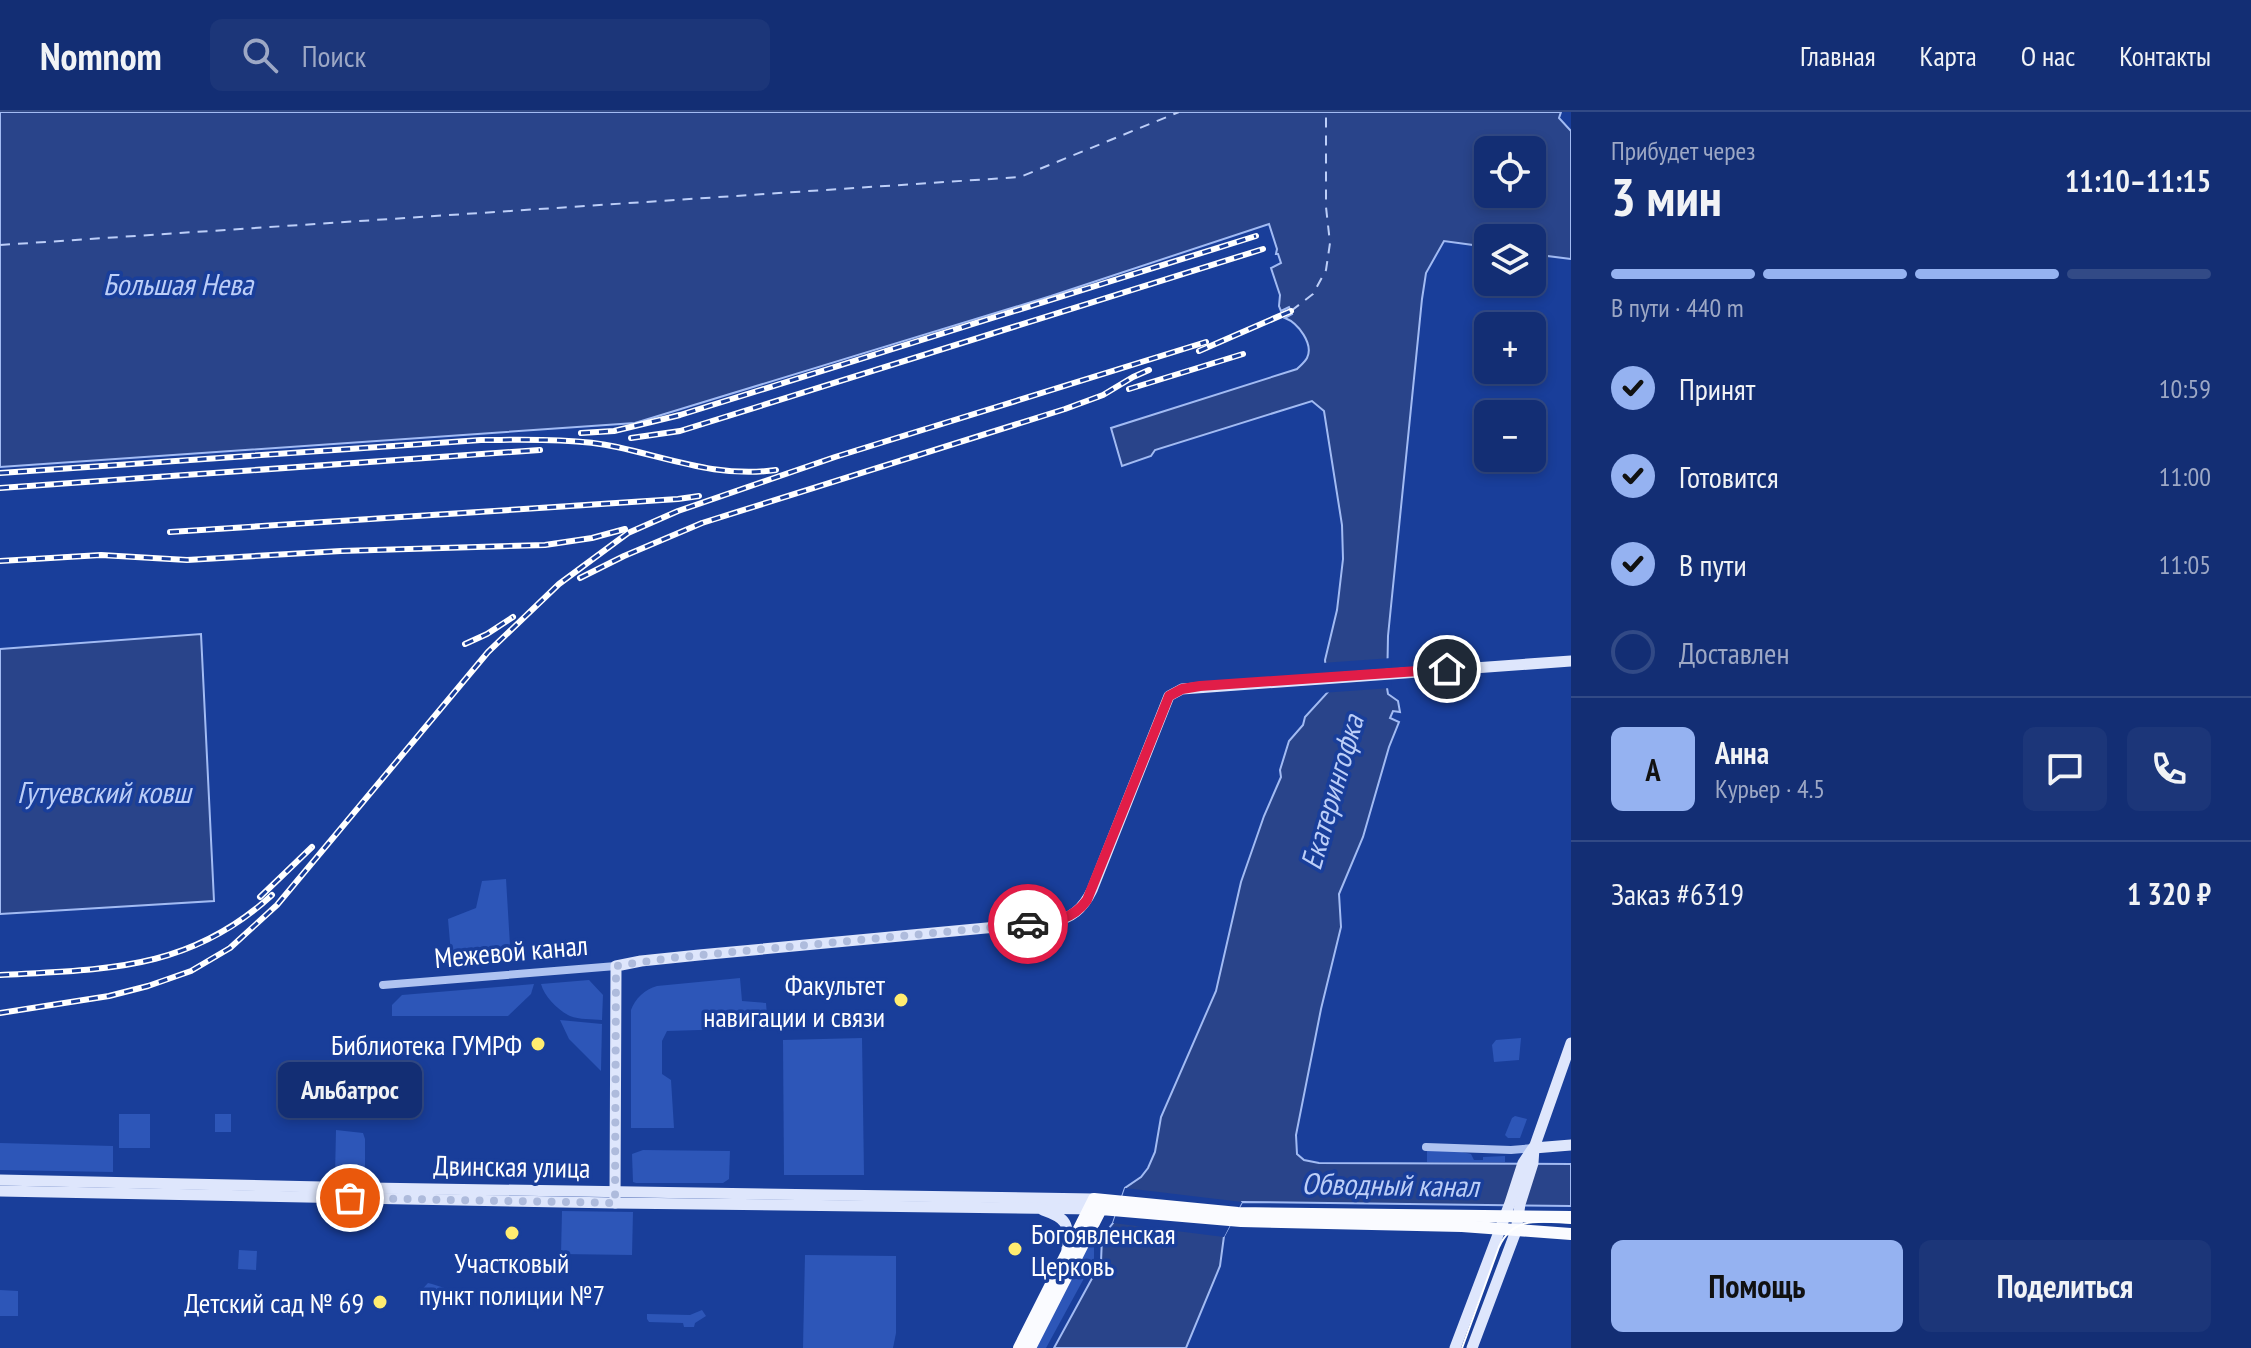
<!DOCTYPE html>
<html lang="ru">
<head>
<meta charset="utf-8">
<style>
	:root { --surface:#132e74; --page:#1c3679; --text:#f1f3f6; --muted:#9da8c5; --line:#324a86; --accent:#95b2f1 }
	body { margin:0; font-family:"PT Sans Narrow",sans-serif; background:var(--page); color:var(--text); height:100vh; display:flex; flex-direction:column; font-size:30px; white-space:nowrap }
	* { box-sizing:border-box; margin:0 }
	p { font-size:26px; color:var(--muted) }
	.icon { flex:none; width:44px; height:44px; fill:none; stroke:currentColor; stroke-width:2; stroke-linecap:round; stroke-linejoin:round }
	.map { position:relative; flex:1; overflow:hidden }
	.side { display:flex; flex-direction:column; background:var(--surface); width:680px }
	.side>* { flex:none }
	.controls { position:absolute; left:1474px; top:24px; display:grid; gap:16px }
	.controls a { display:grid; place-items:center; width:72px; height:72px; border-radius:12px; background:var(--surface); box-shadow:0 4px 12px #0003,0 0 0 2px var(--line); font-size:40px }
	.pin { position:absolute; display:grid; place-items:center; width:68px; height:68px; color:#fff; margin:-34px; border:4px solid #fff; border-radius:50%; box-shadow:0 2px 8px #0007 }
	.courier { position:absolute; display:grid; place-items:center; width:80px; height:80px; margin:-40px; border:6px solid #e11d48; border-radius:50%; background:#fff; color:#222; box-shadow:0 2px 10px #0007 }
	.bubble { position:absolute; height:56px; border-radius:12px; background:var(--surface); box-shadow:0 4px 12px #0003,0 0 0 2px var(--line); font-size:26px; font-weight:800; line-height:56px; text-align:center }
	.overview em { font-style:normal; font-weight:800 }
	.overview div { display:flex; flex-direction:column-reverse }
	.overview { display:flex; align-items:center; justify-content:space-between; height:136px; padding:0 40px }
	h1 { font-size:52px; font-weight:800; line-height:60px }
	.bar { display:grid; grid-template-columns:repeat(4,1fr); gap:12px 8px; align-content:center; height:96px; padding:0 40px }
	.bar i { height:10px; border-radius:6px; background:var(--line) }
	.bar .on { background:var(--accent) }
	.bar p { grid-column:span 4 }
	.line { display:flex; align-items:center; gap:20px; padding:0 40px; border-top:2px solid var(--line) }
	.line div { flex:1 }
	.round { display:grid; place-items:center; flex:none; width:84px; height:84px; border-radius:12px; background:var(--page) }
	ol { padding:0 40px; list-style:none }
	li { display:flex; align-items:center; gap:24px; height:88px }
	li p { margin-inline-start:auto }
	li .icon { padding:8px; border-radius:50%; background:var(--accent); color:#111; stroke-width:4 }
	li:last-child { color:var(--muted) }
	li i { width:44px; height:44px; border:4px solid var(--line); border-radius:50% }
	.button { display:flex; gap:16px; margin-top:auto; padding:16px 40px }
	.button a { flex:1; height:92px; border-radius:12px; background:var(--accent); color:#111; font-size:32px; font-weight:800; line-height:92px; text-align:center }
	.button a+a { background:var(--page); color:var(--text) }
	header { display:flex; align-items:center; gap:48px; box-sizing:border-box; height:112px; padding:0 40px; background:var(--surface); border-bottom:2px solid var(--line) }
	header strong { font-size:38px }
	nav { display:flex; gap:44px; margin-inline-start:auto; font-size:28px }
	.search { width:560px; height:72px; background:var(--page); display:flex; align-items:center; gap:20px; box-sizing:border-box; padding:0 28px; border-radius:12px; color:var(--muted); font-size:30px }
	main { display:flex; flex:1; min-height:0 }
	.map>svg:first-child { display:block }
	.green { fill:#2d56b8 }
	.water { fill:#29448a; stroke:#a2bbf3; stroke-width:2; fill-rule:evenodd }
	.pier { fill:#193e9a }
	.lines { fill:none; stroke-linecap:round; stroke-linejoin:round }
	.ferry { stroke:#bccef8; stroke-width:2; stroke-dasharray:10 8; stroke-linecap:butt }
	.street { stroke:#afc3f1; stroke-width:8 }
	.secondary { stroke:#dee6fc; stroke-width:11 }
	.primary { stroke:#fafbff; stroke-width:12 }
	.tram { stroke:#fff; stroke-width:2 }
	.rail-casing { stroke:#fff; stroke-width:6 }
	.rail { stroke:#193e9a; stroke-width:3; stroke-dasharray:9; stroke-linecap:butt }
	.done { stroke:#aebbdc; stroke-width:8; stroke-dasharray:0 14.4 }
	.route { stroke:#e11d48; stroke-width:10 }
	.poi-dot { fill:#ffec70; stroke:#193e9a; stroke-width:3 }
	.labels { text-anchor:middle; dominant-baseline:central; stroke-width:7; stroke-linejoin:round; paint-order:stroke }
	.street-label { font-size:28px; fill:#fff; stroke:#193e9a }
	.poi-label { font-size:28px; fill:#fff; stroke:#193e9a; text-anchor:end }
	.water-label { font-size:30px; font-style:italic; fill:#bccef8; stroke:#193e9a }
</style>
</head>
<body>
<header>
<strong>Nomnom</strong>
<div class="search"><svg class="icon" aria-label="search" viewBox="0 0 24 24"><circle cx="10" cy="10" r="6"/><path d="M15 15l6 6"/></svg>Поиск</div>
<nav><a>Главная</a><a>Карта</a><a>О нас</a><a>Контакты</a></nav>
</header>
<main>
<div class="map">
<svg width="1571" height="1236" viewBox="0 0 1571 1236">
	<rect width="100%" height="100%" fill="#193e9a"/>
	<g class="green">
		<polygon points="506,767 511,850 452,854 448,807 476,796 482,769"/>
		<path d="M 740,866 L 742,889 L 766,891 L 768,916 L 667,919 L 662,929 L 662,962 L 671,968 L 674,1016 L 631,1016 L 631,898 C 635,887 645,877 657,874 Z"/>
		<path d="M 589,868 L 603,883 L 602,908 C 592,907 577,908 568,903 C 557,897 544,884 541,872 Z"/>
		<polygon points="534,872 531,882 508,904 392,904 392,893 402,883"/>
		<polygon points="560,908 602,912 601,959 569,927"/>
		<polygon points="862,926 864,1063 784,1063 783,928"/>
		<polygon points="1521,926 1519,948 1494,950 1492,933 1496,928"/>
		<rect x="119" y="1002" width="31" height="34"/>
		<rect x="215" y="1002" width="16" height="18"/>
		<polygon points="1515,1004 1527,1007 1520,1026 1508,1026 1505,1023 1512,1006"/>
		<polygon points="336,1018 363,1021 365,1027 365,1064 335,1064"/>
		<polygon points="0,1031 113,1034 113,1060 0,1058"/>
		<polygon points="643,1038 730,1039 729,1067 723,1071 636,1071 633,1070 632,1042"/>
		<polygon points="1427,1038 1453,1038 1471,1042 1474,1048 1483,1048 1483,1045 1505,1044 1505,1050 1427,1050"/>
		<polygon points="562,1099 633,1100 632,1143 561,1142"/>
		<polygon points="1094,1123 1094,1148 1046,1236 1035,1236"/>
		<polygon points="239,1138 257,1139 256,1158 238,1157"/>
		<polygon points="805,1143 896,1144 896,1221 893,1236 803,1236"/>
		<polygon points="428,1171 432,1172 457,1180 448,1193 442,1196 418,1182"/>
		<polygon points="0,1178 18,1179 18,1204 0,1204"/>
		<polygon points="702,1198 706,1204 695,1211 694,1215 684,1215 683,1211 649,1210 647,1207 647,1202 690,1203"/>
	</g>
	<g class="water">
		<path d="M 0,0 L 1561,0 L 1559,6 L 1571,19 L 1571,147 L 1532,142 L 1532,126 L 1488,126 L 1488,135 L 1444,129 L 1426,161 L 1422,187 L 1388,524 L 1387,576 L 1388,582 L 1398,589 L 1400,600 L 1393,599 L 1390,606 L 1399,610 L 1389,635 L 1363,725 L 1339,782 L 1341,815 L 1321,897 L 1296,1023 L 1297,1042 L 1304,1048 L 1319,1051 L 1571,1052 L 1571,1094 L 1242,1090 L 1224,1124 L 1220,1154 L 1186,1236 L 1054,1236 L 1101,1150 L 1102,1125 L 1113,1111 L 1125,1076 L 1141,1065 L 1148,1056 L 1155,1040 L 1161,1005 L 1216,879 L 1241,770 L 1264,704 L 1281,665 L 1280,658 L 1289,629 L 1303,613 L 1305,605 L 1328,580 L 1325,548 L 1337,498 L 1343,447 L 1342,413 L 1324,299 L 1312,289 L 1155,338 L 1151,344 L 1122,354 L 1111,316 L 1297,257 C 1300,254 1305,250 1307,246 C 1314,232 1298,211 1285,206 L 1292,202 L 1289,195 L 1281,199 L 1279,194 L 1280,183 L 1271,156 L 1281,151 L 1278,142 L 1276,142 L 1277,137 L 1269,112 L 1051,184 L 635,311 L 0,355 ZM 1488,38 L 1532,38 L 1532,82 L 1488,82 Z"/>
		<polygon points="201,522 214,789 0,802 0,537"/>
	</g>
	<g class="pier">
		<polygon points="1392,546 1391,576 1321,581 1324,578 1322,551"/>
		<polygon points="1125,1076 1242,1090 1224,1125 1113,1111"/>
	</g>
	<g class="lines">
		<g class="ferry">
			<polyline points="0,133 1020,65 1179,0"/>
			<polyline points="1291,199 1313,182 1326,158 1330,131 1326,95 1326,0"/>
		</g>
		<g class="street">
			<polyline points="383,873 616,854"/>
			<polyline points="1426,1035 1511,1038 1534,1036"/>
		</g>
		<g class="secondary">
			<polyline points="1534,1036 1571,1033"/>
			<polyline points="0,1068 369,1076 1094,1087"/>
			<polyline points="0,1079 615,1091 1095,1097"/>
			<path d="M 615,1091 L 616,854 L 641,849 L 699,843 L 1051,810 C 1071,807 1083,797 1092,778 L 1169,584 L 1182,577 L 1571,549"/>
			<path d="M 1043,1098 C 1069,1107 1068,1112 1067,1138"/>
			<polyline points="1455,1236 1510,1091 1523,1051 1533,1036"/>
			<polyline points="1472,1236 1516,1119 1520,1092 1533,1051 1534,1036 1571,931"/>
		</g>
		<g class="primary">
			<polyline points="1019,1236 1094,1087 1238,1101 1571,1105"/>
			<polyline points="1030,1236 1101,1097 1241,1109 1462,1114 1571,1122"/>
		</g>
		<path class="tram" d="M 1462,1236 L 1499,1135 C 1513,1103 1542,1110 1571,1111"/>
		<defs>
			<g id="rail">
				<polyline points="1199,239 1291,199"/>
				<polyline points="1129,277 1243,242"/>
				<polyline points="581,321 614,319 680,303 1256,124"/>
				<polyline points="631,326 680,319 1263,137"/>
				<path d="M 0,361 L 481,328 C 523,328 577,326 617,335 C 672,347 719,366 776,358"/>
				<polyline points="0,376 540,338"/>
				<polyline points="170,420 678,387 699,384"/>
				<polyline points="0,449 101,443 187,448 341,439 545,433 592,426 625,417"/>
				<polyline points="580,466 624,444 702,411 1065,297 1103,283 1133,265 1149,258"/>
				<polyline points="465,532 487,522 513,505"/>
				<polyline points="260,785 312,735"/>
				<path d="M 0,863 C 106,857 189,859 272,783"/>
				<polyline points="0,901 109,884 148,874 191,859 230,836 277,793 488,540 559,472 628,421 678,399 835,345 1206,230"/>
			</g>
		</defs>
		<use href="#rail" class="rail-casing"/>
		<use href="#rail" class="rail"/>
	</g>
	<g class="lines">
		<polyline class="done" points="350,1086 615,1091 616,854 670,846 1028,812"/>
		<path class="route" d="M 1028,812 C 1052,810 1072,809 1087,788 L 1169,584 L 1182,577 L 1200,574 L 1447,557"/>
	</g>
	<g class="poi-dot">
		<circle cx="901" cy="888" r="8"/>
		<circle cx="538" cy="932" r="8"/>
		<circle cx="512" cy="1121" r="8"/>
		<circle cx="1015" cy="1137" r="8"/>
		<circle cx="380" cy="1190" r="8"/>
	</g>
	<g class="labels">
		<g class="street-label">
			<text transform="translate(511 839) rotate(-5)">Межевой канал</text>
			<text transform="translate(512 1054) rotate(1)">Двинская улица</text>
		</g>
		<g class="poi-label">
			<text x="885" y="872">Факультет<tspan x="885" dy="32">навигации и связи</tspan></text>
			<text x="522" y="932">Библиотека ГУМРФ</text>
			<text x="1031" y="1121" text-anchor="start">Богоявленская<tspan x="1031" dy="32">Церковь</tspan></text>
			<text x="512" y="1150" text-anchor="middle">Участковый<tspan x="512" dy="32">пункт полиции №7</tspan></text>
			<text x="364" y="1190">Детский сад № 69</text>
		</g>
		<g class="water-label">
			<text x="178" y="171">Большая Нева</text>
			<text x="104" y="679">Гутуевский ковш</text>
			<text transform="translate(1331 680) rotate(-74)">Екатерингофка</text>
			<text transform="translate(1390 1072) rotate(1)">Обводный канал</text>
		</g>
	</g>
</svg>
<div class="controls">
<a><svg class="icon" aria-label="locate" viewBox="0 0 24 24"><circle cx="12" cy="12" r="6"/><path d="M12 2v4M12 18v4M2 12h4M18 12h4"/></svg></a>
<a><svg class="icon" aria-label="layers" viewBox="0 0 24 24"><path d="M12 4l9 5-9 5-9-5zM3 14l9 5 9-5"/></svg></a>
<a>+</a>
<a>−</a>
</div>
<div class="pin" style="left:350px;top:1086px;background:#ea580c"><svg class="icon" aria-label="bag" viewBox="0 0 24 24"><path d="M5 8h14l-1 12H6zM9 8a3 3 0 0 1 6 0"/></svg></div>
<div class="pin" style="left:1447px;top:557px;background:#1f2937"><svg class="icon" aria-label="home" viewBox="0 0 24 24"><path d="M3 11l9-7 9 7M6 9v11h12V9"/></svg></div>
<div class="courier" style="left:1028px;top:812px"><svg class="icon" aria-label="car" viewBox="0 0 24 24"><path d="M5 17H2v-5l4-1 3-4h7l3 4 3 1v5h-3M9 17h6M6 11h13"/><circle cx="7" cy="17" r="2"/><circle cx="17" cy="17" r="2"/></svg></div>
<div class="bubble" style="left:278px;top:950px;width:144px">Альбатрос</div>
</div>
<section class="side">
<div class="overview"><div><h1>3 мин</h1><p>Прибудет через</p></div><em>11:10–11:15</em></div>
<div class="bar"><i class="on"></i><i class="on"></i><i class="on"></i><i></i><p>В пути · 440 m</p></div>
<ol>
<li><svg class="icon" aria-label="check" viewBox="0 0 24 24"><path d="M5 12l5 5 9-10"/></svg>Принят<p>10:59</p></li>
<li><svg class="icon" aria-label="check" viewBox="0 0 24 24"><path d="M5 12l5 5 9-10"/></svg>Готовится<p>11:00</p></li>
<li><svg class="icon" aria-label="check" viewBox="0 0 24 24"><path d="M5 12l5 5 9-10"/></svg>В пути<p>11:05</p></li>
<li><i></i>Доставлен</li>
</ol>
<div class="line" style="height:144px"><b class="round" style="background:var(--accent);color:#111">А</b><div><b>Анна</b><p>Курьер · 4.5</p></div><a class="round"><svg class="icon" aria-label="chat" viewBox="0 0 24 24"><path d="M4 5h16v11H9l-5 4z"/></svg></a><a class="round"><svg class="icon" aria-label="phone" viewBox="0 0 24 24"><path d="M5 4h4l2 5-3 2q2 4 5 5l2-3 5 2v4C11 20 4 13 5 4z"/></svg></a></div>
<div class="line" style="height:104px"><div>Заказ #6319</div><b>1 320 ₽</b></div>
<div class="button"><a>Помощь</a><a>Поделиться</a></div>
</section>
</main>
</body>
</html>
